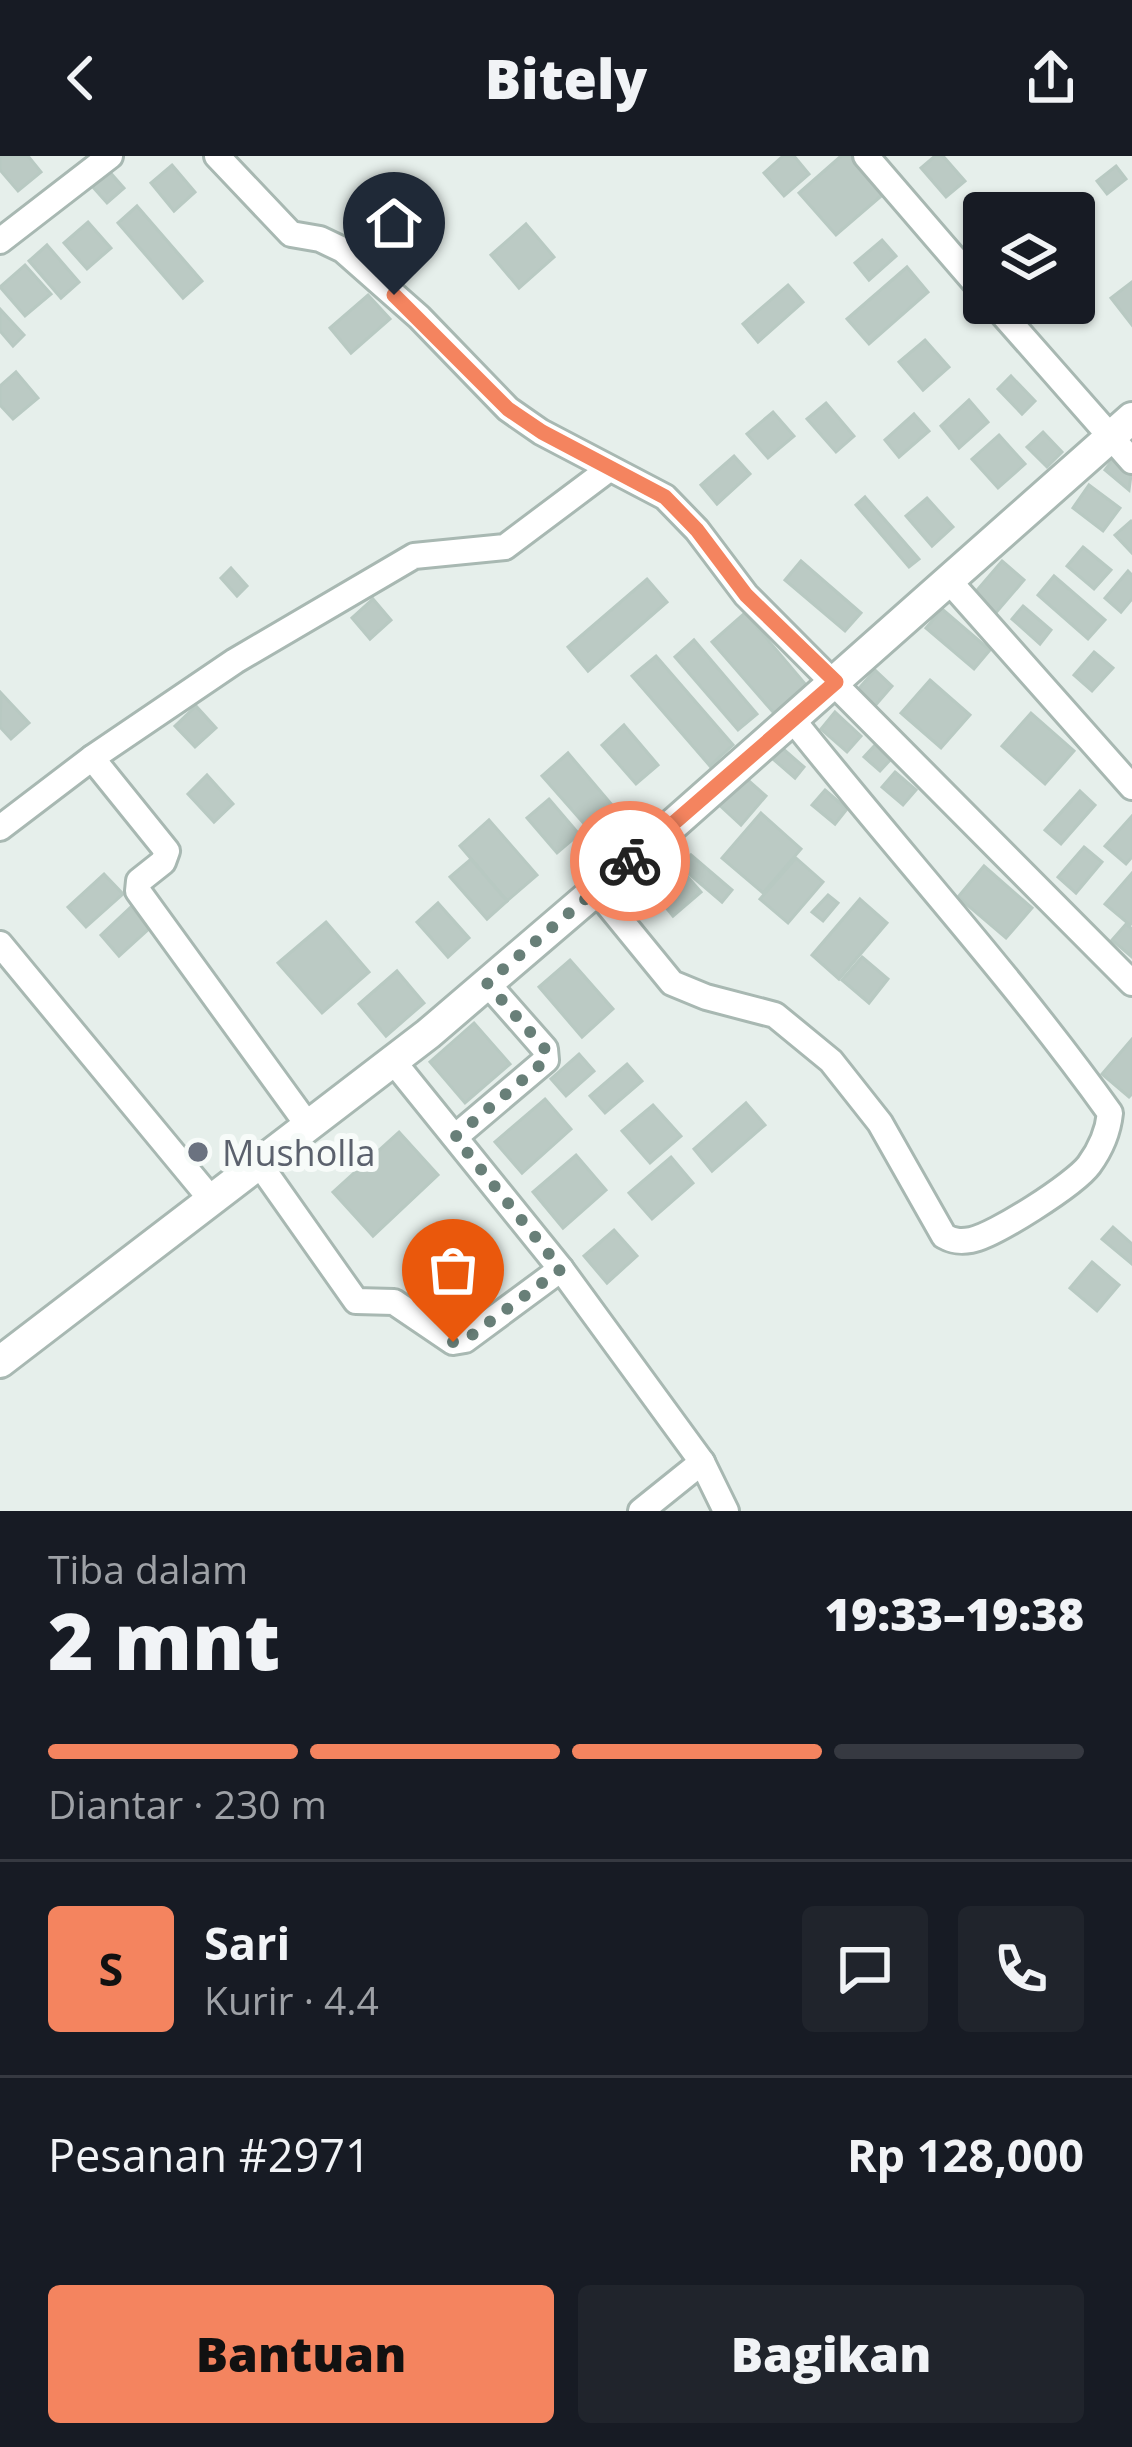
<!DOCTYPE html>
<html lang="id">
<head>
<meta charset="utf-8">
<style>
	:root { --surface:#171b24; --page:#20242c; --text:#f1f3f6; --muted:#9ea1a6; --line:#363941; --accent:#f4845f }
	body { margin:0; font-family:"Open Sans",sans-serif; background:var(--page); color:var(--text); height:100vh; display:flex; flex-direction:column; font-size:45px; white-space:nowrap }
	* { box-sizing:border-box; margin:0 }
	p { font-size:39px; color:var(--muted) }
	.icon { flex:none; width:66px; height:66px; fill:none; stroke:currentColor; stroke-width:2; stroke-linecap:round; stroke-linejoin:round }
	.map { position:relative; height:1355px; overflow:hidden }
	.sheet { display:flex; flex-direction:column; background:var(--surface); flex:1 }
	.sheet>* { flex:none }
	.buttons { position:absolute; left:963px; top:36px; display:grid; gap:24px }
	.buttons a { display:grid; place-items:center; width:132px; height:132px; border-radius:12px; background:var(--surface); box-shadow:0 3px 9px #0004; font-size:60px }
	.pin { position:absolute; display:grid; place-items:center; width:102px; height:102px; color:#fff; margin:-123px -51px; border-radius:50% 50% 50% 0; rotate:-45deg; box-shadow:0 0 12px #0007 }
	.pin .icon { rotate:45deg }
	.courier { position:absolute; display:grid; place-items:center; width:120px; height:120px; margin:-60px; border:9px solid #f4845f; border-radius:50%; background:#fff; color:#222; box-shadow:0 3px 15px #0007 }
	.headline em { font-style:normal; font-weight:800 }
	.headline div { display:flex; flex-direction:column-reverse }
	.headline { display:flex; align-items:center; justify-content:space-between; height:204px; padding:0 48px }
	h1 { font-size:78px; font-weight:800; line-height:90px }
	.bar { display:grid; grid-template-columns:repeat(4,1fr); gap:18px 12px; align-content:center; height:144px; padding:0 48px }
	.bar i { height:15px; border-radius:9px; background:var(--line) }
	.bar .on { background:var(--accent) }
	.bar p { grid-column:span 4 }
	.line { display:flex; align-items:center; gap:30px; padding:0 48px; border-top:3px solid var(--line) }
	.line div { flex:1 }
	.round { display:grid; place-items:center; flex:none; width:126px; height:126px; border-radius:12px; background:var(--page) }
	.action { display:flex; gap:24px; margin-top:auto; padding:24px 48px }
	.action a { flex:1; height:138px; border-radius:12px; background:var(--accent); color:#111; font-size:48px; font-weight:800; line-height:138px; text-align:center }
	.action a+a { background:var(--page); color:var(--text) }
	header { display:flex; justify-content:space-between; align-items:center; height:156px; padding:0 48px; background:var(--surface); font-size:54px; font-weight:800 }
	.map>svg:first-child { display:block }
	.building { fill:#bbcac4; stroke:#b8c9c2; stroke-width:3 }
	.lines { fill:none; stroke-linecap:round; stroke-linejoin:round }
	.minor-casing { stroke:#a8b8b2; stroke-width:30 }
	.tertiary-casing { stroke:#a8b8b2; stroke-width:36 }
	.minor { stroke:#fff; stroke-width:24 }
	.tertiary { stroke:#fff; stroke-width:30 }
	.done { stroke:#687f78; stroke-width:12; stroke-dasharray:0 21.6 }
	.route { stroke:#f4845f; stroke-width:15 }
	.worship-dot { fill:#6b7280; stroke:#f7fbf9; stroke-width:4.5 }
	.labels { text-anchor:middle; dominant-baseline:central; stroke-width:12; stroke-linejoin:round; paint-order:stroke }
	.worship-label { font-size:36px; fill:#5b616d; stroke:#f7fbf9; text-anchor:start }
</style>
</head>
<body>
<header><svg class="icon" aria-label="back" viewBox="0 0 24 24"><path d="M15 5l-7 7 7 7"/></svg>Bitely<svg class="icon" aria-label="share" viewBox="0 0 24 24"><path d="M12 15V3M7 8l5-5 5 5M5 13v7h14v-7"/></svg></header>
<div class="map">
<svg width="1132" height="1355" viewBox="0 0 1132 1355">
	<rect width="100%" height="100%" fill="#e6efeb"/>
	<g class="building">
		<polygon points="0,0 28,0 41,16 18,35 0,14"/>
		<polygon points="783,0 794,0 809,18 784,40 764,17"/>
		<polygon points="841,0 857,0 887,35 836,79 799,37"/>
		<polygon points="935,0 943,0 965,25 946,41 921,12"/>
		<polygon points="172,9 195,36 174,55 151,27"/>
		<polygon points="1116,10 1126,23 1107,38 1097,25"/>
		<polygon points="108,14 124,32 107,47 91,29"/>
		<polygon points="137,50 202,125 183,142 118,67"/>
		<polygon points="88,66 111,92 87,113 64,87"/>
		<polygon points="526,68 554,101 519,132 491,99"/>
		<polygon points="882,84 896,100 869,124 855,107"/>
		<polygon points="47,89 79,126 61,142 29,105"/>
		<polygon points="25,109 51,138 25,160 0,131"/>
		<polygon points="907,111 928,136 869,188 847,163"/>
		<polygon points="1132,126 1132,169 1111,142"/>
		<polygon points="788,129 803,146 758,186 743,168"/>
		<polygon points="368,139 390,163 351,197 330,172"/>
		<polygon points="0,153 24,179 13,190 0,175"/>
		<polygon points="925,184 949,211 923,234 899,206"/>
		<polygon points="16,216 38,242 13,263 0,249 0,230"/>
		<polygon points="1011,220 1035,245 1022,258 998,233"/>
		<polygon points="969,244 988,266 959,292 941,270"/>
		<polygon points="826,247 854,280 836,296 807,263"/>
		<polygon points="773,256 794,280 768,302 747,278"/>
		<polygon points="914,258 929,275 899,301 885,284"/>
		<polygon points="1043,276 1062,296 1047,311 1027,291"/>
		<polygon points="999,279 1025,308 998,332 972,303"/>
		<polygon points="1116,299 1132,312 1129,334 1105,314"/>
		<polygon points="734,300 750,318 717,348 701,329"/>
		<polygon points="1089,329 1120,352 1103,375 1073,352"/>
		<polygon points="865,341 919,403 909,411 856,349"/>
		<polygon points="927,342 953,371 932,390 906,360"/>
		<polygon points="1131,365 1132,366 1132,397 1115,379"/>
		<polygon points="1083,391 1111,414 1094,433 1067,410"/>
		<polygon points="801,405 861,457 845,475 785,424"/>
		<polygon points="1002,405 1024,424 994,459 972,440"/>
		<polygon points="231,412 247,430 237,440 221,422"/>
		<polygon points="1128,415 1132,419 1132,443 1121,456 1105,442"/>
		<polygon points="1054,420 1105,464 1088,483 1038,439"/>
		<polygon points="647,423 667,446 588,515 568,491"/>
		<polygon points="373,443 391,464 370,483 352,462"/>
		<polygon points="1023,450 1051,474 1040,488 1012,463"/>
		<polygon points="942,453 990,494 974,513 926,472"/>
		<polygon points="745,457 812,536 780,564 712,486"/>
		<polygon points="694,484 757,558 738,574 675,501"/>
		<polygon points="1094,496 1113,512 1092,535 1074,519"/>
		<polygon points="656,500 733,589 710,610 632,520"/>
		<polygon points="875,514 892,530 873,552 856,536"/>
		<polygon points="930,524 970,559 941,592 901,557"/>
		<polygon points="1,537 29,567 11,583 0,571"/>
		<polygon points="196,550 216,572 195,591 175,570"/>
		<polygon points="835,556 861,580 847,596 821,573"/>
		<polygon points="1031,557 1074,595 1045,628 1002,590"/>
		<polygon points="624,569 658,609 636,628 602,589"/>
		<polygon points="875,589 891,603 880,615 864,601"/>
		<polygon points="782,592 804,611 795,622 773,603"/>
		<polygon points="568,597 618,656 593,678 542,620"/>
		<polygon points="895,616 916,634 903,649 882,631"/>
		<polygon points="741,618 766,640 741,669 716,646"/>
		<polygon points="207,619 233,648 214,666 188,638"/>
		<polygon points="825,634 847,653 835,668 812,649"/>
		<polygon points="1080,635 1095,649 1061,688 1045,674"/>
		<polygon points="549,643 579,678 557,697 527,662"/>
		<polygon points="761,657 801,693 763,737 722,702"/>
		<polygon points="1132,660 1132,701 1126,708 1105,690"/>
		<polygon points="489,664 537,719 507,745 460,690"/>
		<polygon points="1084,691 1102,706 1076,737 1058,721"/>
		<polygon points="691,699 732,734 722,746 681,711"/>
		<polygon points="796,702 823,726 788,767 760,743"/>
		<polygon points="471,703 507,745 487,763 450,721"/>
		<polygon points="673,704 701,736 673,760 646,727"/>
		<polygon points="984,710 1032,752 1006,782 958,741"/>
		<polygon points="1132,717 1132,767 1130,769 1105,748"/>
		<polygon points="104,718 123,738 86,771 68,751"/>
		<polygon points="828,739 838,747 823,765 812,756"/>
		<polygon points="860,743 887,767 839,823 812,799"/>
		<polygon points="438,747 469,782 448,801 417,766"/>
		<polygon points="131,751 150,772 119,800 101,779"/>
		<polygon points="326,766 369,816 322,857 278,807"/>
		<polygon points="1126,768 1132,773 1132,801 1112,784"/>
		<polygon points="862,801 888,823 869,847 842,824"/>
		<polygon points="570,804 613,853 582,881 539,831"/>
		<polygon points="397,815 424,847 386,880 359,848"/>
		<polygon points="474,867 510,908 465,947 430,906"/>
		<polygon points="1132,883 1132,938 1129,941 1102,918"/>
		<polygon points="579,898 594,915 566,940 551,923"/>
		<polygon points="627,908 642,925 605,957 590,940"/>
		<polygon points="545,943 571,973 522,1017 495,986"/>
		<polygon points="746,947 765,969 712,1015 694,993"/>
		<polygon points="653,949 681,980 650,1007 622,975"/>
		<polygon points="399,976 438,1019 373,1080 333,1036"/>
		<polygon points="576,999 606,1034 563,1072 533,1036"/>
		<polygon points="671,1001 693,1027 652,1063 629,1037"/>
		<polygon points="1113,1071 1132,1088 1132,1108 1102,1083"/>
		<polygon points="614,1074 637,1100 607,1127 584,1100"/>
		<polygon points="1092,1106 1119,1129 1097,1155 1070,1132"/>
	</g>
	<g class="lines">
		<defs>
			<g id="minor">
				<polyline points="217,0 291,78 320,83 343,94 419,161 508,253 541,276 665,341 697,374 746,439 1132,827"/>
				<polyline points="866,0 984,137"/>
				<polyline points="0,85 110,0"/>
				<polyline points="993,147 1132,305"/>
				<polyline points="950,426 1132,631"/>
				<polyline points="92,602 167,695 163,706 139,725 138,735 307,968"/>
				<polyline points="0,672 92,602 235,505 414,400 505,391 609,313"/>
				<path d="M 596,734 L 672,827 L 706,841 L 775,859 L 831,905 L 880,967 L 944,1080 C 953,1085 960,1086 971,1084 C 994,1080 1075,1028 1089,1009 C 1100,994 1108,976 1110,957 C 1012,820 898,696 793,564"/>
				<polyline points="0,788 210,1042"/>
				<polyline points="393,905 561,1113 702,1306 726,1355"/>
				<polyline points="455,981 546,904 545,893 487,827"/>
				<polyline points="260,1009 356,1145 394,1146 453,1186 465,1184 561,1113"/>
				<polyline points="641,1355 702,1306"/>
			</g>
			<polyline id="tertiary" points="0,1206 428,878 677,665 1132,262"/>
		</defs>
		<use href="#minor" class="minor-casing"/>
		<use href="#tertiary" class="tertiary-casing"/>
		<use href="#minor" class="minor"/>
		<use href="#tertiary" class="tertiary"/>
	</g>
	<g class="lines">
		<polyline class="done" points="453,1186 465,1184 561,1113 455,981 546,904 545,893 487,827 630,705"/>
		<polyline class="route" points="394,139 508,253 542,276 665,341 697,374 746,439 836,526 630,705"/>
	</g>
	<circle class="worship-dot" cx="198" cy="996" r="12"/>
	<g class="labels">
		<g class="worship-label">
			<text x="222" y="996">Musholla</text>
		</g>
	</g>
</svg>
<div class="buttons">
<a><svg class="icon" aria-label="layers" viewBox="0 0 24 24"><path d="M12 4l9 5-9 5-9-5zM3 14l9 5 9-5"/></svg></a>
</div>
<div class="pin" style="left:453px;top:1186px;background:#ea580c"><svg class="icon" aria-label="bag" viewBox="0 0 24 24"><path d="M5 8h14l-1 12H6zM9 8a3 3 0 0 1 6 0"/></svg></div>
<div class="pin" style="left:394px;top:139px;background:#1f2937"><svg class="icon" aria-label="home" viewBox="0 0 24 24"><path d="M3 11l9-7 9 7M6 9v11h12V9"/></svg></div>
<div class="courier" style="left:630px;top:705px"><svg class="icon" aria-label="bike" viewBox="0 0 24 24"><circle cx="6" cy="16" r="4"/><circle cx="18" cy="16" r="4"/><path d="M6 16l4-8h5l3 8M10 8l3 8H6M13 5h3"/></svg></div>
</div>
<section class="sheet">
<div class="headline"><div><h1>2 mnt</h1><p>Tiba dalam</p></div><em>19:33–19:38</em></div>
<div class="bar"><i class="on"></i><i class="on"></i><i class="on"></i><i></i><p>Diantar · 230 m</p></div>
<div class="line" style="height:216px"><b class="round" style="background:var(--accent);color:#111">S</b><div><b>Sari</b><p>Kurir · 4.4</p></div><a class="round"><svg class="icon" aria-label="chat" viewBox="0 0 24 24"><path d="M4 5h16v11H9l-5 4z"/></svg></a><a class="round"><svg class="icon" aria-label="phone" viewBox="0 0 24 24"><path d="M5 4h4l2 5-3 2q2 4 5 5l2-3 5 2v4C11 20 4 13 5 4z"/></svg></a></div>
<div class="line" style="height:156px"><div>Pesanan #2971</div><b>Rp 128,000</b></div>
<div class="action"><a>Bantuan</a><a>Bagikan</a></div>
</section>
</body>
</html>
